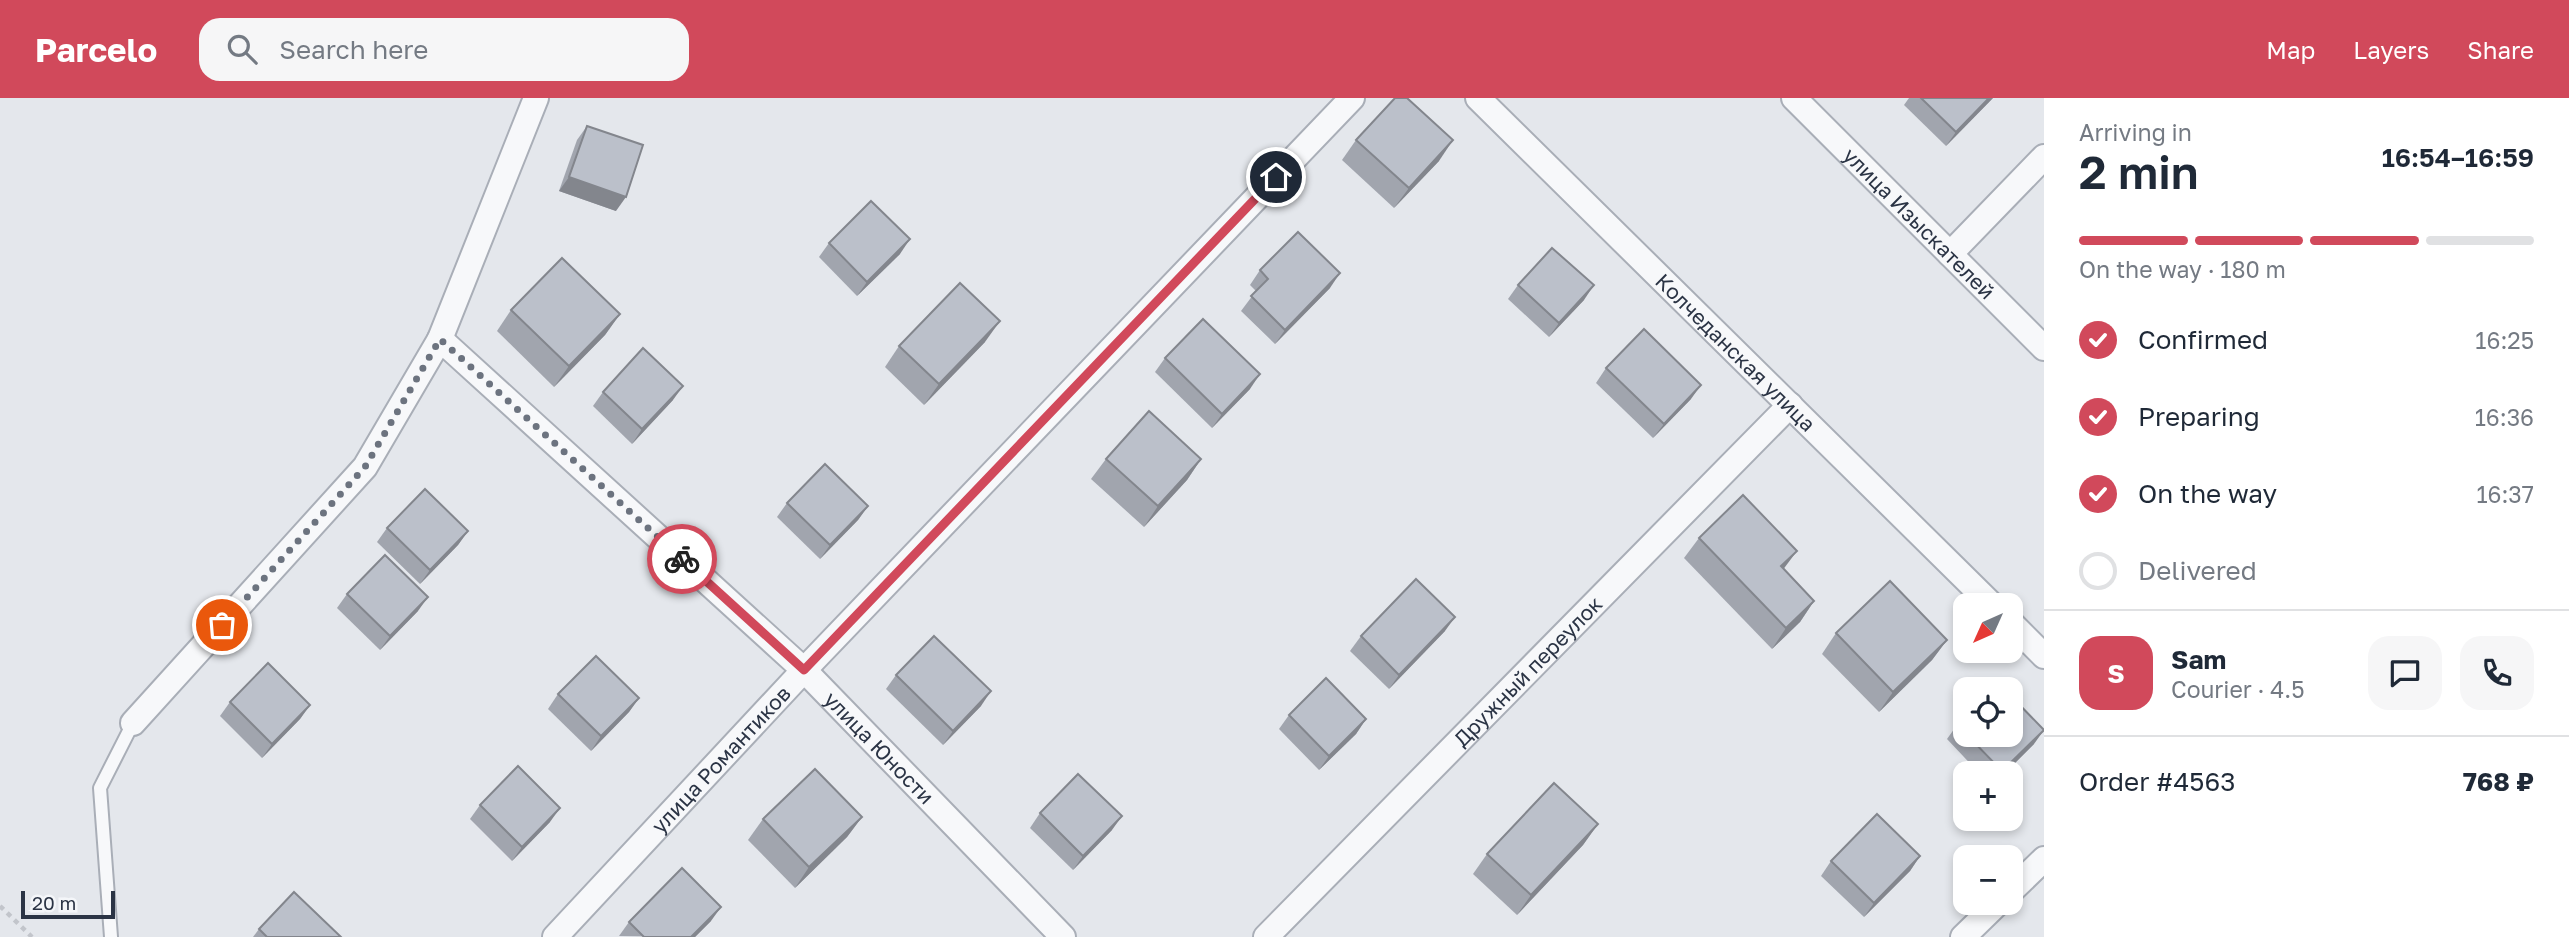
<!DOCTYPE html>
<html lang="en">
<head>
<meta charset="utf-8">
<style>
	:root { --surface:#fff; --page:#f6f6f7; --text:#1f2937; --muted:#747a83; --line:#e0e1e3; --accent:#d1495b }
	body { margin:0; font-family:"Golos Text",sans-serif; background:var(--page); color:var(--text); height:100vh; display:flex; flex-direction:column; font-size:26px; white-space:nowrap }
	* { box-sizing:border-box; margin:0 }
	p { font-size:23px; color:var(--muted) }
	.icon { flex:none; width:38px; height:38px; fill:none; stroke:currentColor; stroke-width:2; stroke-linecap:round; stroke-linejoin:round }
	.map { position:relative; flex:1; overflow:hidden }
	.details { display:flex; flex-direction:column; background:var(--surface); width:525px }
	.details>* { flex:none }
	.needle { width:46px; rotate:225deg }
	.buttons { position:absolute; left:1953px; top:495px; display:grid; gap:14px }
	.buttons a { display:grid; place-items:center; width:70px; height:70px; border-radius:14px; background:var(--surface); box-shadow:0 4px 10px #0003; font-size:35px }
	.scale { position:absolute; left:21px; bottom:18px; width:94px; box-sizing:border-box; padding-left:7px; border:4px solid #2b3445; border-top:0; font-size:19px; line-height:24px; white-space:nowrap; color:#2b3445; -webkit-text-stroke:5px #f4f6f9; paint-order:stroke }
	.pin { position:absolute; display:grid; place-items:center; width:60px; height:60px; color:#fff; margin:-30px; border:4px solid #fff; border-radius:50%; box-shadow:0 2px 7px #0007 }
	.courier { position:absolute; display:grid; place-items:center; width:70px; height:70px; margin:-35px; border:5px solid #d1495b; border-radius:50%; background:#fff; color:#222; box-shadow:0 2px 9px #0007 }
	.headline em { font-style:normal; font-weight:600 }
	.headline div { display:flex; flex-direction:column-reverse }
	.headline { display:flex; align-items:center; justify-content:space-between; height:119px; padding:0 35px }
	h1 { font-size:46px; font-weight:600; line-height:52px }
	.bar { display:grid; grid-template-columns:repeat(4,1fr); gap:10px 7px; align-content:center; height:84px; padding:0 35px }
	.bar i { height:9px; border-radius:5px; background:var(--line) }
	.bar .active { background:var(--accent) }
	.bar p { grid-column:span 4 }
	.line { display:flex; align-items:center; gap:18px; padding:0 35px; border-top:2px solid var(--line) }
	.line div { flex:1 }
	.round { display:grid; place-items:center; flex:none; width:74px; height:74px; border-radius:21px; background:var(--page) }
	ol { padding:0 35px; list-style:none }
	li { display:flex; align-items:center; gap:21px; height:77px }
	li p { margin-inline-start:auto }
	li .icon { padding:7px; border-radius:50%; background:var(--accent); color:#fff; stroke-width:4 }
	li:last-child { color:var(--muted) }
	li i { width:38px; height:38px; border:4px solid var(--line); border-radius:50% }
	header { display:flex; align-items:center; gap:42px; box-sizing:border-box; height:98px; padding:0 35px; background:var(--accent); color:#fff }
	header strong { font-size:33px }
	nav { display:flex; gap:38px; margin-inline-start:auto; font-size:24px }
	.search { width:490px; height:63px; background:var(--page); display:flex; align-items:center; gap:18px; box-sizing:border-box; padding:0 24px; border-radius:21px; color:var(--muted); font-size:26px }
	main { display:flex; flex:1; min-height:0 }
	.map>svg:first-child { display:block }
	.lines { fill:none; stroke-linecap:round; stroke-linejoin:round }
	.lane-casing { stroke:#a9aeb7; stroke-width:16 }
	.street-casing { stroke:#a9aeb7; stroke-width:28 }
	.path { stroke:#c2c5cb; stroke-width:4.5; stroke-dasharray:5 5; stroke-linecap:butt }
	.lane { stroke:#f7f8fa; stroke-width:12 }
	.street { stroke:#f7f8fa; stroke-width:24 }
	.wall { fill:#a1a5ae }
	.shaded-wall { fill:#83868d }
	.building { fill:#bbc0ca; stroke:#83868d; stroke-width:2 }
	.done { stroke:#6c737f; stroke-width:7; stroke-dasharray:0 12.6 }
	.route { stroke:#d1495b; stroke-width:9 }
	.labels { text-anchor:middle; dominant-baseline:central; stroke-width:5; stroke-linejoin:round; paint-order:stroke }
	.street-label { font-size:21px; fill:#2b3445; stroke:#f4f6f9 }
</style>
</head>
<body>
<header>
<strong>Parcelo</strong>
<div class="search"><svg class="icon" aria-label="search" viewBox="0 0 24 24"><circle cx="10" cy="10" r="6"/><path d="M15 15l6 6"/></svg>Search here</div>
<nav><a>Map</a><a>Layers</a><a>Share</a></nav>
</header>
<main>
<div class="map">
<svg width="2044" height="839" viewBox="0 0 2044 839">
	<rect width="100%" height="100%" fill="#e4e7ec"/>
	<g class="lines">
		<defs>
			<polyline id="lane" points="111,839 100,690 133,625"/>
			<g id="street">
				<path id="s1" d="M 1478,0 L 1993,508"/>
				<path id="s2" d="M 1794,0 L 2044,250"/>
				<polyline points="1950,156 2044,59"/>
				<path id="s3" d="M 440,241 L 804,572 L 1063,839"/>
				<polyline points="2011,525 2044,558"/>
				<polyline points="133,625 365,369 440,241 536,0"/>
				<polyline points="2011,793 2044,761"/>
				<path id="s4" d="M 555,839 L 804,572 L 1352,0"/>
				<path id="s5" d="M 1266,839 L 1790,307"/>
				<polyline points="1963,839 1998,805"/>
			</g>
		</defs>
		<use href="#lane" class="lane-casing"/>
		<use href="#street" class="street-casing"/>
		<polyline class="path" points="0,808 32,839"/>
		<use href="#lane" class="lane"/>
		<use href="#street" class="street"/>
	</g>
	<g class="wall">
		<polygon points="1909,0 1993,0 1946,48 1904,7"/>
		<polygon points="587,28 616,113 559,93 577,42"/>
		<polygon points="1356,42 1439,63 1394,110 1342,62"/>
		<polygon points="829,145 900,156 857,198 819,159"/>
		<polygon points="1260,172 1330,190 1275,246 1241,213 1256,193 1250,187"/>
		<polygon points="1518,187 1584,202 1549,239 1508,201"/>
		<polygon points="511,212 620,216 605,237 554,289 497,233"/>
		<polygon points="985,244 924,307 885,269 899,248"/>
		<polygon points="1165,260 1250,291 1212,330 1155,274"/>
		<polygon points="1606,270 1691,301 1653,340 1596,285"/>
		<polygon points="603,294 673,302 632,346 593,308"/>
		<polygon points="1106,361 1201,361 1187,382 1144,429 1091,381"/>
		<polygon points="787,405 868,408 858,422 820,461 777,419"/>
		<polygon points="387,430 468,433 458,447 420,486 377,444"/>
		<polygon points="1699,440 1784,471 1814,503 1800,524 1772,551 1684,460"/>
		<polygon points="347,496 418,513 380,552 337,510"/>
		<polygon points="1445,533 1389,591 1350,553 1361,538"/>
		<polygon points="1836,535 1947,542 1932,562 1879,614 1822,556"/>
		<polygon points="896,577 981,608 943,647 886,591"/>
		<polygon points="558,596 639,600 629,614 591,653 548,611"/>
		<polygon points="230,604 310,607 300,621 262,660 220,618"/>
		<polygon points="1289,617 1366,621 1356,636 1319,672 1279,631"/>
		<polygon points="1965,619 1965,637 2011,637 2034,646 2004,676 1980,676 1947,641 1957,627"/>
		<polygon points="480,707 550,724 512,763 470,721"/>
		<polygon points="1040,715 1112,732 1073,772 1030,730"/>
		<polygon points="862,719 847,739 795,790 748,742 763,721"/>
		<polygon points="1598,726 1583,747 1517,817 1473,776 1487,756"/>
		<polygon points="1920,758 1910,773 1864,819 1821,778 1831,763"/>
		<polygon points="711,823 695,839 619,838 629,824"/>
		<polygon points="259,831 341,839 253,839"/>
	</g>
	<g class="shaded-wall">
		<polygon points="1989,0 1993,0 1946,48 1956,34"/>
		<polygon points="1453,42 1439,63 1394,110 1409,90"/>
		<polygon points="569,79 626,99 616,113 559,93"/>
		<polygon points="910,141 900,156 857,198 867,184"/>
		<polygon points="1340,175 1330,190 1275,246 1285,232"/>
		<polygon points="1594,187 1584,202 1549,239 1559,225"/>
		<polygon points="620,216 605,237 554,289 569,268"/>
		<polygon points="1000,223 985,244 924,307 939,286"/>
		<polygon points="1260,276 1250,291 1212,330 1222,316"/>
		<polygon points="1701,287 1691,301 1653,340 1664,326"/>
		<polygon points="683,288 673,302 632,346 642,331"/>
		<polygon points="1201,361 1187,382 1144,429 1158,408"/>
		<polygon points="868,408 858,422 820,461 830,447"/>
		<polygon points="468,433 458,447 420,486 430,472"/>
		<polygon points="1797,453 1782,473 1781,468"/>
		<polygon points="428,499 418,513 380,552 390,538"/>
		<polygon points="1814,503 1800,524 1772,551 1786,530"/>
		<polygon points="1455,519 1445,533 1389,591 1399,577"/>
		<polygon points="1947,542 1932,562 1879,614 1893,594"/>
		<polygon points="991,593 981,608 943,647 953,633"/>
		<polygon points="639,600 629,614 591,653 601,638"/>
		<polygon points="310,607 300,621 262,660 272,646"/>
		<polygon points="1366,621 1356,636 1319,672 1329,658"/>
		<polygon points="2044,632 2034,646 2004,676 2000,676"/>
		<polygon points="560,710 550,724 512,763 522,749"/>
		<polygon points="1122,718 1112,732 1073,772 1083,758"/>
		<polygon points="862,719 847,739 795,790 809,769"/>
		<polygon points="1598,726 1583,747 1517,817 1531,797"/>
		<polygon points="1920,758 1910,773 1864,819 1874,805"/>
		<polygon points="721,809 711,823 695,839 691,839"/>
	</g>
	<g class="building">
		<polygon points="1395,0 1407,0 1453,42 1409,90 1356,42"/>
		<polygon points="1921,0 1989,0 1956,34"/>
		<polygon points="587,28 643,47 626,99 569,79"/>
		<polygon points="871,103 910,141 867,184 829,145"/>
		<polygon points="1298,134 1340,175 1285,232 1251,198 1268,181 1260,172"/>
		<polygon points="1552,150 1594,187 1559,225 1518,187"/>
		<polygon points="562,160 620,216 569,268 511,212"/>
		<polygon points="960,185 1000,223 939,286 899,248"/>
		<polygon points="1203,221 1260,276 1222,316 1165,260"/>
		<polygon points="1644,231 1701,287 1664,326 1606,270"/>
		<polygon points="643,250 683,288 642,331 603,294"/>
		<polygon points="1149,313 1201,361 1158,408 1106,361"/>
		<polygon points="825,366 868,408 830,447 787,405"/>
		<polygon points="425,391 468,433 430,472 387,430"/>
		<polygon points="1743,397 1797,453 1781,468 1814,503 1786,530 1699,440"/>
		<polygon points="385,457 428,499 390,538 347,496"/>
		<polygon points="1416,481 1455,519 1399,577 1361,538"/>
		<polygon points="1890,483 1947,542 1893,594 1836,535"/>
		<polygon points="934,538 991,593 953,633 896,577"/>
		<polygon points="596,558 639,600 601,638 558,596"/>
		<polygon points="268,565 310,607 272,646 230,604"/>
		<polygon points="1326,580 1366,621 1329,658 1289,617"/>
		<polygon points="1999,586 2004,592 1993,592"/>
		<polygon points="2011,598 2044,632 2002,673 1967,637 2011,637"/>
		<polygon points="1965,619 1965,635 1957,627"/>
		<polygon points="518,668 560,710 522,749 480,707"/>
		<polygon points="815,671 862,719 809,769 763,721"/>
		<polygon points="1078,676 1122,718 1083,758 1040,715"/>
		<polygon points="1554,685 1598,726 1531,797 1487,756"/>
		<polygon points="1877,716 1920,758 1874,805 1831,763"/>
		<polygon points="682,770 721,809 691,839 644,839 629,824"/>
		<polygon points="294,794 341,839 267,839 259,831"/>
	</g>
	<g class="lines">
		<polyline class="done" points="222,527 365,369 440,241 682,461"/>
		<polyline class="route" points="682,461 804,572 1276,79"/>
	</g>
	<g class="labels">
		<g class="street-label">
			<text stroke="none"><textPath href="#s2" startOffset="177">улица Изыскателей</textPath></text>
			<text stroke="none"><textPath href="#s1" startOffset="362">Колчеданская улица</textPath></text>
			<text stroke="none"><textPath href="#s5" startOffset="373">Дружный переулок</textPath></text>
			<text stroke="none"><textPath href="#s3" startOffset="600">улица Юности</textPath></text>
			<text stroke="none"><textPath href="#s4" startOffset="243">улица Романтиков</textPath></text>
		</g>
	</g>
</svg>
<div class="buttons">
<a><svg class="needle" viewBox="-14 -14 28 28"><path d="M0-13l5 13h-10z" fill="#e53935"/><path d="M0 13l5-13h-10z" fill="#747a83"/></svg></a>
<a><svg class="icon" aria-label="locate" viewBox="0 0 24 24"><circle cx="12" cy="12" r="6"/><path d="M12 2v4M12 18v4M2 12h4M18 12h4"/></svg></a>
<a>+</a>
<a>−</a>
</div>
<div class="scale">20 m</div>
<div class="pin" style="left:222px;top:527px;background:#ea580c"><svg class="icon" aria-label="bag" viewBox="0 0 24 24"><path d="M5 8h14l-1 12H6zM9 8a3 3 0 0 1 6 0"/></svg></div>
<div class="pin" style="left:1276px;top:79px;background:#1f2937"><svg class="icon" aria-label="home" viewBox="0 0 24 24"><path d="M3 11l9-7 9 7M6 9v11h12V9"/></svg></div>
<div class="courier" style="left:682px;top:461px"><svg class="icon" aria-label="bike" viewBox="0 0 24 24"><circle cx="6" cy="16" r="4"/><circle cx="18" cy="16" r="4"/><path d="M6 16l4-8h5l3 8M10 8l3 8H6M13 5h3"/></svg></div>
</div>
<section class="details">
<div class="headline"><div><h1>2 min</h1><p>Arriving in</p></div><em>16:54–16:59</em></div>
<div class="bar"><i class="active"></i><i class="active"></i><i class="active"></i><i></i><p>On the way · 180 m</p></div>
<ol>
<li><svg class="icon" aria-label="check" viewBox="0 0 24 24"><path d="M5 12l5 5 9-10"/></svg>Confirmed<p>16:25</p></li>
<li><svg class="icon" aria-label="check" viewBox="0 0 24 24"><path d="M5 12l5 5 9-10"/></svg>Preparing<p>16:36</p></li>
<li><svg class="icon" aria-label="check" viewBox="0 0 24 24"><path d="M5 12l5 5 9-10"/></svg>On the way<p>16:37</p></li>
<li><i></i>Delivered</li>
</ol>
<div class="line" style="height:126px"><b class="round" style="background:var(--accent);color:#fff">S</b><div><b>Sam</b><p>Courier · 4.5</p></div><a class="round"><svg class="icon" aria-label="chat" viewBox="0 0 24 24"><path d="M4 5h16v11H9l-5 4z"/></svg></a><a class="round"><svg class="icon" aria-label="phone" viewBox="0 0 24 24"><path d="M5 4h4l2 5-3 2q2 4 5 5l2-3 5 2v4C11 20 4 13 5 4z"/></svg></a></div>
<div class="line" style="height:91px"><div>Order #4563</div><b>768 ₽</b></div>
</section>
</main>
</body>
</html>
